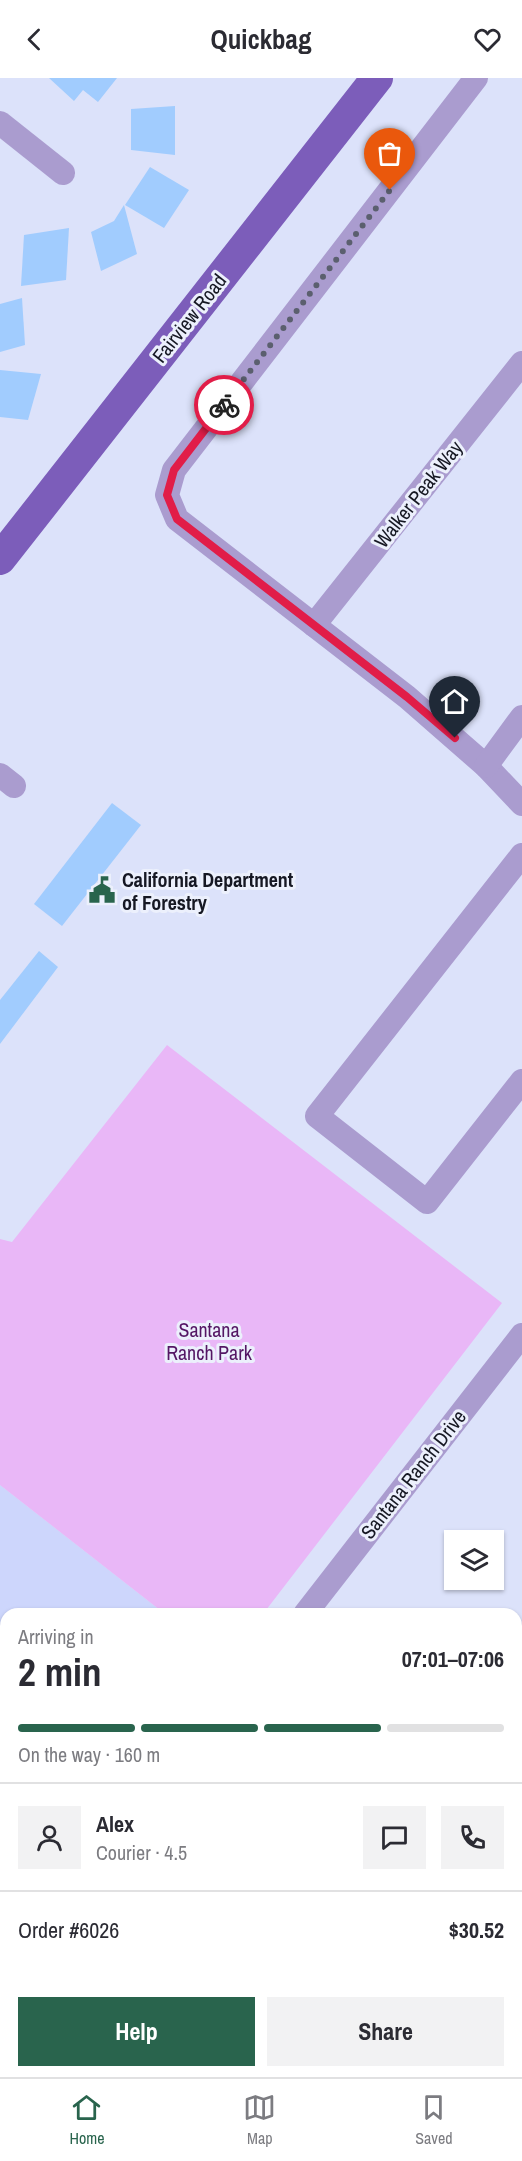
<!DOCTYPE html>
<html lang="en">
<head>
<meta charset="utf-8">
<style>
	:root { --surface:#fff; --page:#f2f2f3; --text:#2b2b33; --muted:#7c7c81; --line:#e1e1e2; --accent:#29644d }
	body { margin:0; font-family:"Archivo Narrow",sans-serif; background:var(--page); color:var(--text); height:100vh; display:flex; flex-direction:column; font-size:22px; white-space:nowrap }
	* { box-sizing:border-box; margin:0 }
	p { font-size:20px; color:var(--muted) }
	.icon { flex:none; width:33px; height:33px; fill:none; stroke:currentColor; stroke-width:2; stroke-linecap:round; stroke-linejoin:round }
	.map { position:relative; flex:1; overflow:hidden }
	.drawer { position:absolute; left:0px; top:1530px; width:522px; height:470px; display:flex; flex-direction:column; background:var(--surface); border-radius:18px 18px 0 0; box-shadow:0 2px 4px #0004 }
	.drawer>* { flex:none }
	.tools { position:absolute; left:444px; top:1452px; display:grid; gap:12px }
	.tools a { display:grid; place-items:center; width:60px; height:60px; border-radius:0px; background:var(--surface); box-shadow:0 2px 4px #0004; font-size:30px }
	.pin { position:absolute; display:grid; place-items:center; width:51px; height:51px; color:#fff; margin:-62px -26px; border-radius:50% 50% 50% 0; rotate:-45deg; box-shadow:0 0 6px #0007 }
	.pin .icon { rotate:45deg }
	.courier { position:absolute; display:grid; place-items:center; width:60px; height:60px; margin:-30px; border:4px solid #e11d48; border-radius:50%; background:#fff; color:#222; box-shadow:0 2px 8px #0007 }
	.overview em { font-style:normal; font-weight:800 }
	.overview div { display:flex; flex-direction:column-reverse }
	.overview { display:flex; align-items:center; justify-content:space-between; height:102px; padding:0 18px }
	h1 { font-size:39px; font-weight:800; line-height:45px }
	.bar { display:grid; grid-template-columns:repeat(4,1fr); gap:9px 6px; align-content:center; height:72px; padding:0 18px }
	.bar i { height:8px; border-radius:4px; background:var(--line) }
	.bar .active { background:var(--accent) }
	.bar p { grid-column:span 4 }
	.line { display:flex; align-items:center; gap:15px; padding:0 18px; border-top:2px solid var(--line) }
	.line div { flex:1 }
	.round { display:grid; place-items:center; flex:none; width:63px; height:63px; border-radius:0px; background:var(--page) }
	.cta { display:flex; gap:12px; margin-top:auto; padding:12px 18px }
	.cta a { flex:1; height:69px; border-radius:0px; background:var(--accent); color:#fff; font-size:24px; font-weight:800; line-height:69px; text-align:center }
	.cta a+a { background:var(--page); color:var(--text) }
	header { display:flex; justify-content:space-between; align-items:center; height:78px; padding:0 18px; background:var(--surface); font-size:27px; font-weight:800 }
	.dock { display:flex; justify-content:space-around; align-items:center; height:84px; border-top:2px solid var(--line); background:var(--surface); font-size:16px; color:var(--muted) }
	.dock a { display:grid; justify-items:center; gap:3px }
	.dock .active { color:var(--accent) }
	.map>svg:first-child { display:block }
	.built { fill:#cdd6fc }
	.green { fill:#e9b7f7 }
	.building { fill:#a1ccfe }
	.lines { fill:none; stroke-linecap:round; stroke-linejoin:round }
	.minor { stroke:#aa9ccf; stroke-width:24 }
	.major { stroke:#7c5dba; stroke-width:32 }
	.done { stroke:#5b5f6e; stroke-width:6; stroke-dasharray:0 10.8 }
	.route { stroke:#e11d48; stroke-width:8 }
	.labels { text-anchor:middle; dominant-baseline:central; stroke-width:6; stroke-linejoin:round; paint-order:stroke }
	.street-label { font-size:20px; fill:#161823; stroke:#ecf0fc }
	.poi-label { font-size:20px; font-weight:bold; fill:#161823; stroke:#ecf0fc; text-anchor:start }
	.park-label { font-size:20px; fill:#541664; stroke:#ecf0fc }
</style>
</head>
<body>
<header><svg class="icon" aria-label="back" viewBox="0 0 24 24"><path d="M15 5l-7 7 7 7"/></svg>Quickbag<svg class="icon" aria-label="heart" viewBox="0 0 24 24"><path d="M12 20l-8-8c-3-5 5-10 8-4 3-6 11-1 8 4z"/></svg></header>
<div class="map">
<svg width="522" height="1999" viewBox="0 0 522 1999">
	<rect width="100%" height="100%" fill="#dce2fa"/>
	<polygon class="built" points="0,1407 165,1536 6,1536 6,1864 0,1872"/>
	<polygon class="green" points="167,967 502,1225 263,1536 165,1536 0,1407 0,1161 12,1164"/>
	<g class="building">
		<polygon points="49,0 117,0 98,24 83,12 74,23"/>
		<polygon points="175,28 175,77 131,72 131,31"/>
		<polygon points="150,89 189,112 164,150 125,127"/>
		<polygon points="124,127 137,176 101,193 91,154 114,143"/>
		<polygon points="69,150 66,202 21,208 24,157"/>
		<polygon points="22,220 25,267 0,274 0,226"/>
		<polygon points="0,292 41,296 28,342 0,339"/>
		<polygon points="112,725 141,747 62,848 34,826"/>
		<polygon points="39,873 58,889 0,966 0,922"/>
	</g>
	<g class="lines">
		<g class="minor">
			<polyline points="476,0 174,392 167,417 177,441 407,619 486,688 522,726"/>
			<polyline points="0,45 63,95"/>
			<polyline points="314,547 522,285"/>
			<polyline points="486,688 522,639"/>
			<polyline points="0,697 14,708"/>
			<polyline points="522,777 317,1038 427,1124 522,1003"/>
			<polyline points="305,1536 522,1257"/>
			<polyline points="516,1597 522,1589"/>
			<polyline points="0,1731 6,1724"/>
			<polyline points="0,1806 6,1798"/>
			<polyline points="516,1856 522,1861"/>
			<polyline points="0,1927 6,1920"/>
			<polyline points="201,1999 205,1994"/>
		</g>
		<polyline class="major" points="0,481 377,0"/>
	</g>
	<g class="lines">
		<polyline class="done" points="224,327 390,112"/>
		<polyline class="route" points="224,327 174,392 167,417 177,441 407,619 455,660"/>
	</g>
	<defs>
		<symbol id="civic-bare" viewBox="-9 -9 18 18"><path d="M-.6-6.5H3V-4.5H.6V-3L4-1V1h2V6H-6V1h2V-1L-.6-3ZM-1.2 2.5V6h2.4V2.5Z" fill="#29644d" stroke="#ecf0fc" stroke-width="2.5" paint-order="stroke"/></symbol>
	</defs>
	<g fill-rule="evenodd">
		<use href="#civic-bare" x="83" y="793" width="38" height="38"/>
	</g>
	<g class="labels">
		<g class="street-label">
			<text transform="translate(189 240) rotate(-52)">Fairview Road</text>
			<text transform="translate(418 416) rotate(-52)">Walker Peak Way</text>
			<text transform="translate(413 1396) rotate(-52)">Santana Ranch Drive</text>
		</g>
		<g class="poi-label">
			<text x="122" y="801">California Department<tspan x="122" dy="23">of Forestry</tspan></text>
		</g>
		<g class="park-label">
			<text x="209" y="1251">Santana<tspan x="209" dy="23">Ranch Park</tspan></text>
		</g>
	</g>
</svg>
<div class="tools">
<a><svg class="icon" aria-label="layers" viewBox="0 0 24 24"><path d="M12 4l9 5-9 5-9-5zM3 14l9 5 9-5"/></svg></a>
</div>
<div class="pin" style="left:390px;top:112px;background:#ea580c"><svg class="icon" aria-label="bag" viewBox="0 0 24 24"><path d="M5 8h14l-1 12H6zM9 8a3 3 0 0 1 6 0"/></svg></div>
<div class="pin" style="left:455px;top:660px;background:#1f2937"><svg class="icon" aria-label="home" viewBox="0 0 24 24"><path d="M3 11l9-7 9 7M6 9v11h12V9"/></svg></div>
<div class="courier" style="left:224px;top:327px"><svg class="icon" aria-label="bike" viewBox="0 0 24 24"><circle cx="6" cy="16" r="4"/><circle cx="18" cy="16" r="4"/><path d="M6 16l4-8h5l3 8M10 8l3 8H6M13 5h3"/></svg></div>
<section class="drawer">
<div class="overview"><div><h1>2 min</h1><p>Arriving in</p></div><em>07:01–07:06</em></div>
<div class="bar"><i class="active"></i><i class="active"></i><i class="active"></i><i></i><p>On the way · 160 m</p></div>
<div class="line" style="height:108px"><a class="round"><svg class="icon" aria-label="person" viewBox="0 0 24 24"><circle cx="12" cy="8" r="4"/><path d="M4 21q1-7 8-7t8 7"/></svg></a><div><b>Alex</b><p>Courier · 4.5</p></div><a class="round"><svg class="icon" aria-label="chat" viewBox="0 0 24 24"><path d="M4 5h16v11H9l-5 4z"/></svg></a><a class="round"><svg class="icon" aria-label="phone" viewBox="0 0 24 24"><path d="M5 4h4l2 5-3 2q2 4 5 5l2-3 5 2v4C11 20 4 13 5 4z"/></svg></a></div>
<div class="line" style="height:78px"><div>Order #6026</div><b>$30.52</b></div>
<div class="cta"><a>Help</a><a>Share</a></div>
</section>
</div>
<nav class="dock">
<a class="active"><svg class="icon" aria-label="home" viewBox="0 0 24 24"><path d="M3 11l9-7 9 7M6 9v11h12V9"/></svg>Home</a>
<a><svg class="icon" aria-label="map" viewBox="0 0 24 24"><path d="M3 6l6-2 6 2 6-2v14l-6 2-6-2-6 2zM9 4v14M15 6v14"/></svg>Map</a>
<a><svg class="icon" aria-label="saved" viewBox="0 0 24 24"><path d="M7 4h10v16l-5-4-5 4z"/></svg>Saved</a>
</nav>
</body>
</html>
